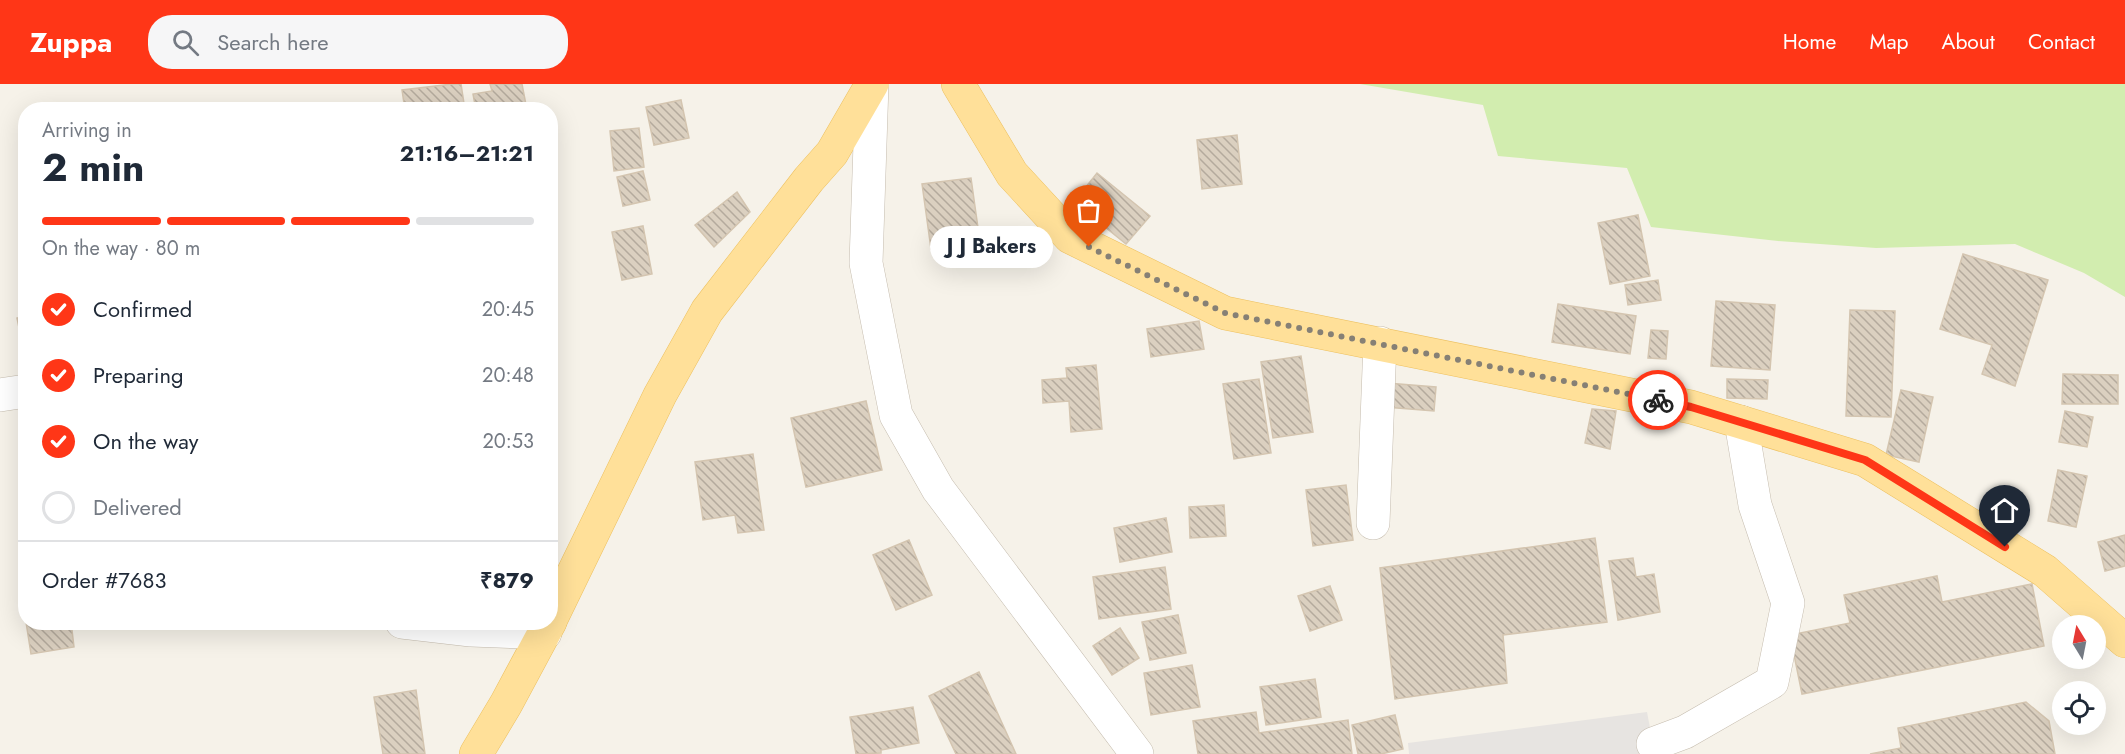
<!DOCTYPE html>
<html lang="en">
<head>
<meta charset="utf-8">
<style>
	:root { --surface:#fff; --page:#f6f6f7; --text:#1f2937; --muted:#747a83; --line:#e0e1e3; --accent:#ff3617 }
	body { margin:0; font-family:Jost,sans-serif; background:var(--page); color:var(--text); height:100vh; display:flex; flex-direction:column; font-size:22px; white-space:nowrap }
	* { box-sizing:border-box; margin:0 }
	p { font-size:20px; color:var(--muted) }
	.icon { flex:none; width:33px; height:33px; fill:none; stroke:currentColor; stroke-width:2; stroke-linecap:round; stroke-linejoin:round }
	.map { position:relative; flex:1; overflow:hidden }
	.details { position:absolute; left:18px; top:18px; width:540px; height:528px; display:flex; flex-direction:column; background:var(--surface); border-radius:24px; box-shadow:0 6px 24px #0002 }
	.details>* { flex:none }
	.needle { width:39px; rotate:350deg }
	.tools { position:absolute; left:2052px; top:531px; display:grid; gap:12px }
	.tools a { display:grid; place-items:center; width:54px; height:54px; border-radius:50%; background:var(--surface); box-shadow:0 6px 24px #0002; font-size:30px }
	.pin { position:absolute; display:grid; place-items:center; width:51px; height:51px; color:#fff; margin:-62px -26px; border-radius:50% 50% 50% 0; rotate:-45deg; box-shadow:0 0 6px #0007 }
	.pin .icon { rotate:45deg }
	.courier { position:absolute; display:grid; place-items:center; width:60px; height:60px; margin:-30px; border:4px solid #ff3617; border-radius:50%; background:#fff; color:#222; box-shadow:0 2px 8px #0007 }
	.bubble { position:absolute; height:42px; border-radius:21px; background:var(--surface); box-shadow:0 6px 24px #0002; font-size:20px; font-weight:700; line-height:42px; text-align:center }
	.head em { font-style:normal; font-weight:700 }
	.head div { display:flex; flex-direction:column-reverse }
	.head { display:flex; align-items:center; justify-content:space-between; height:102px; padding:0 24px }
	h1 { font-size:39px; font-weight:700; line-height:45px }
	.bar { display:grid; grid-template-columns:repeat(4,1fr); gap:9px 6px; align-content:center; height:72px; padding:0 24px }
	.bar i { height:8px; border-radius:4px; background:var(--line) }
	.bar .selected { background:var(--accent) }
	.bar p { grid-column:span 4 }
	.line { display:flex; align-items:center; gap:15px; padding:0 24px; border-top:2px solid var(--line) }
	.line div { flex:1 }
	ol { padding:0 24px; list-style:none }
	li { display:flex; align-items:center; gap:18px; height:66px }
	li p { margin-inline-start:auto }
	li .icon { padding:6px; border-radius:50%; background:var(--accent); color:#fff; stroke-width:4 }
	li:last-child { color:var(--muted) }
	li i { width:33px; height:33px; border:3px solid var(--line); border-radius:50% }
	header { display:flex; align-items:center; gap:36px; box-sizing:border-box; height:84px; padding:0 30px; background:var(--accent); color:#fff }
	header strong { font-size:28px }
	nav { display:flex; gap:33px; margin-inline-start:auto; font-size:21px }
	.search { width:420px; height:54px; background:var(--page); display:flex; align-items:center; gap:15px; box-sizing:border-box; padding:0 21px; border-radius:24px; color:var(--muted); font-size:22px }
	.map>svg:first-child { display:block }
	.grass { fill:#d2edaf }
	.parking { fill:#e7e4e1 }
	.building { fill:url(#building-back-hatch); stroke:#d4c5b0; stroke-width:1.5 }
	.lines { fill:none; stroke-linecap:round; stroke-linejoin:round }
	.minor-casing { stroke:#c5bcae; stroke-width:34 }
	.major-casing { stroke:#edc05f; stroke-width:34 }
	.minor { stroke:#fff; stroke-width:33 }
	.major { stroke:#ffe099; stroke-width:33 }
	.done { stroke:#868075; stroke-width:6; stroke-dasharray:0 10.8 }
	.route { stroke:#ff3617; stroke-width:8 }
</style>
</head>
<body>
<header>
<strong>Zuppa</strong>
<div class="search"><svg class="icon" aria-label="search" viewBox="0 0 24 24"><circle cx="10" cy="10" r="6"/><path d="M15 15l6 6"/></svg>Search here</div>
<nav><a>Home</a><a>Map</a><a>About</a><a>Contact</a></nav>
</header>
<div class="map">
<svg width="2125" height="670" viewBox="0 0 2125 670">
	<defs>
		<pattern id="building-back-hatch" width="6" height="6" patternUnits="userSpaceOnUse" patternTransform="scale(1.5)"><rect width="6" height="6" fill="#dbd0c0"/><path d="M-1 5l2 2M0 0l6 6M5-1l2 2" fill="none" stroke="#b4aa9d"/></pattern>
	</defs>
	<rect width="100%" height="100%" fill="#f6f2e9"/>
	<polygon class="grass" points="1360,0 2125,0 2125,213 2084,189 2015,160 1876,164 1778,157 1651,143 1627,84 1498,72 1483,21"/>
	<polygon class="parking" points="1647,628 1655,670 1409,670 1408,659"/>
	<g class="building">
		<polygon points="452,0 461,0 465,26 405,26 402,6"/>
		<polygon points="490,0 522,0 527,26 476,26 473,10 492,7"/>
		<polygon points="681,16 689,54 654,61 646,23"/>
		<polygon points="639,44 644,83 614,87 610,47"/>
		<polygon points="1237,51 1242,100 1202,105 1197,56"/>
		<polygon points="643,87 650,116 623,122 617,93"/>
		<polygon points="1097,89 1150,132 1126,160 1074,118"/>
		<polygon points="971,94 980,158 931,165 922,100"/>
		<polygon points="737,108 750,128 714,163 695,141"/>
		<polygon points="1638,131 1650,192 1610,200 1598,139"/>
		<polygon points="643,142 652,190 622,196 612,148"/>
		<polygon points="1963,170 2048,196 2015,302 1982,290 1992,261 1940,245"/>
		<polygon points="1658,196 1661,216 1628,221 1625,201"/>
		<polygon points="1716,217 1775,221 1770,286 1711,282"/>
		<polygon points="1558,220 1636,232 1630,270 1552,258"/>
		<polygon points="1850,226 1895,227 1891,333 1846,332"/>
		<polygon points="26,232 26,268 24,268 17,234"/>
		<polygon points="1199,237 1204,265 1151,273 1147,245"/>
		<polygon points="1651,246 1668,247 1666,275 1648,274"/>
		<polygon points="1301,272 1313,348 1273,354 1261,278"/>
		<polygon points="1096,281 1102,345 1071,348 1069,317 1043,319 1042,296 1067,294 1066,284"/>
		<polygon points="2063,290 2118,291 2118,320 2062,320"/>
		<polygon points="1259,295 1271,369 1234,375 1223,300"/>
		<polygon points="1727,295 1768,296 1767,315 1727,314"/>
		<polygon points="1387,299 1436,303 1434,327 1385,323"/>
		<polygon points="1901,306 1933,313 1919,378 1886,371"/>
		<polygon points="866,317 882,386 806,403 791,334"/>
		<polygon points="1592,325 1616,327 1610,365 1585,359"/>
		<polygon points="2065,327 2093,333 2087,363 2059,358"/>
		<polygon points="753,370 764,446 738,449 735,431 703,436 695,378"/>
		<polygon points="2058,386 2087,392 2076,443 2048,437"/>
		<polygon points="1346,401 1353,456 1313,462 1306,406"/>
		<polygon points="1224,421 1226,452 1190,454 1189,423"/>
		<polygon points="1166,434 1172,468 1120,478 1114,444"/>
		<polygon points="2125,451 2125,482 2105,487 2098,458"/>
		<polygon points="1595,454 1607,538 1503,551 1507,599 1395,615 1380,484"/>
		<polygon points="909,456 932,511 896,526 873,471"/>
		<polygon points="1633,474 1636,493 1654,490 1660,528 1618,536 1609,477"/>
		<polygon points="1165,483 1171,525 1099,535 1093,493"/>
		<polygon points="1937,492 1942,518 2032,500 2044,562 1802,610 1790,551 1850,539 1844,511"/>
		<polygon points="1330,502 1342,536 1310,547 1298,512"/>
		<polygon points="1178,531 1186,569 1150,576 1142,538"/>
		<polygon points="26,538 71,538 74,563 31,570"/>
		<polygon points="1120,544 1139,574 1112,591 1093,562"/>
		<polygon points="1192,581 1200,623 1151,631 1144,589"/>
		<polygon points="979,588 1016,670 956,670 929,612"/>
		<polygon points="1315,595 1321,633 1266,641 1260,603"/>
		<polygon points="416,606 425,670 383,670 374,613"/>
		<polygon points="2026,618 2049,637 2055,670 1870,670 1901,664 1898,644"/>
		<polygon points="913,623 919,659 881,666 881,669 856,670 850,633"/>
		<polygon points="1256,628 1259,649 1348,636 1352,670 1198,670 1193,637"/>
		<polygon points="1395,631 1403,665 1381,670 1358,670 1352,641"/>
	</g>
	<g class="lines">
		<defs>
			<g id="minor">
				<polyline points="872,0 866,179 896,331 938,405 1137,670"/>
				<polyline points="0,311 26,307"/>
				<polyline points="1373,439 1380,259"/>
				<polyline points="402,538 471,546 545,549"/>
				<polyline points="1653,660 1685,648 1772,598 1788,519 1755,421 1741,338"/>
			</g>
			<g id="major">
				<polyline points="958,0 1012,90 1070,153 1225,229 1691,323 1865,376 2045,487 2125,557"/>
				<polyline points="550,537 660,311 707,227 809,95 832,69 872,0"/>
				<polyline points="476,670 506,620 550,538"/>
			</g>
		</defs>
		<use href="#minor" class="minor-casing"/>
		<use href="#major" class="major-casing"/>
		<use href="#minor" class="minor"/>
		<use href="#major" class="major"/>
	</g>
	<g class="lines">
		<polyline class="done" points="1089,163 1225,229 1658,316"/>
		<polyline class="route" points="1658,316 1691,323 1865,376 2005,463"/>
	</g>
</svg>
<div class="tools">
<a><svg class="needle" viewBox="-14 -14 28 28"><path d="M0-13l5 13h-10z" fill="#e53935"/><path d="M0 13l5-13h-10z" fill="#747a83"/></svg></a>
<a><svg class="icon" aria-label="locate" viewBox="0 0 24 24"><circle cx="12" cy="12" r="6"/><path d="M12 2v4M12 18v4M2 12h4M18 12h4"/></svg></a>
</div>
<div class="pin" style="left:1089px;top:163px;background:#ea580c"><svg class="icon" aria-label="bag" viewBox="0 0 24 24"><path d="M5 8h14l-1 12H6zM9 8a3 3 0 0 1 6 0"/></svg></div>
<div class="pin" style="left:2005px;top:463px;background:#1f2937"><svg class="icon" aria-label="home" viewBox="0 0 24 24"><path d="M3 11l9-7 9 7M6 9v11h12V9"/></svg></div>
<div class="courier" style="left:1658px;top:316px"><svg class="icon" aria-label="bike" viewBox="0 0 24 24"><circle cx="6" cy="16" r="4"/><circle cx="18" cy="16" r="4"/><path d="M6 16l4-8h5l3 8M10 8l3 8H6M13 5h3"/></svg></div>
<div class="bubble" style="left:930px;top:142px;width:123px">J J Bakers</div>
<section class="details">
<div class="head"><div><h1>2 min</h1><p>Arriving in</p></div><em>21:16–21:21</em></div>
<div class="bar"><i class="selected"></i><i class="selected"></i><i class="selected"></i><i></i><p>On the way · 80 m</p></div>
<ol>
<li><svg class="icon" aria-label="check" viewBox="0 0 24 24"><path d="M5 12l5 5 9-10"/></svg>Confirmed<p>20:45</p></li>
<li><svg class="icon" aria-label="check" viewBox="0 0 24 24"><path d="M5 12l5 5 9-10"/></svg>Preparing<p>20:48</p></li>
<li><svg class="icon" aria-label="check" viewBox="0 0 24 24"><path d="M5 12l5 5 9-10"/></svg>On the way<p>20:53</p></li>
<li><i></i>Delivered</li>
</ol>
<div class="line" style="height:78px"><div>Order #7683</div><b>₹879</b></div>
</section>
</div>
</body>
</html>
